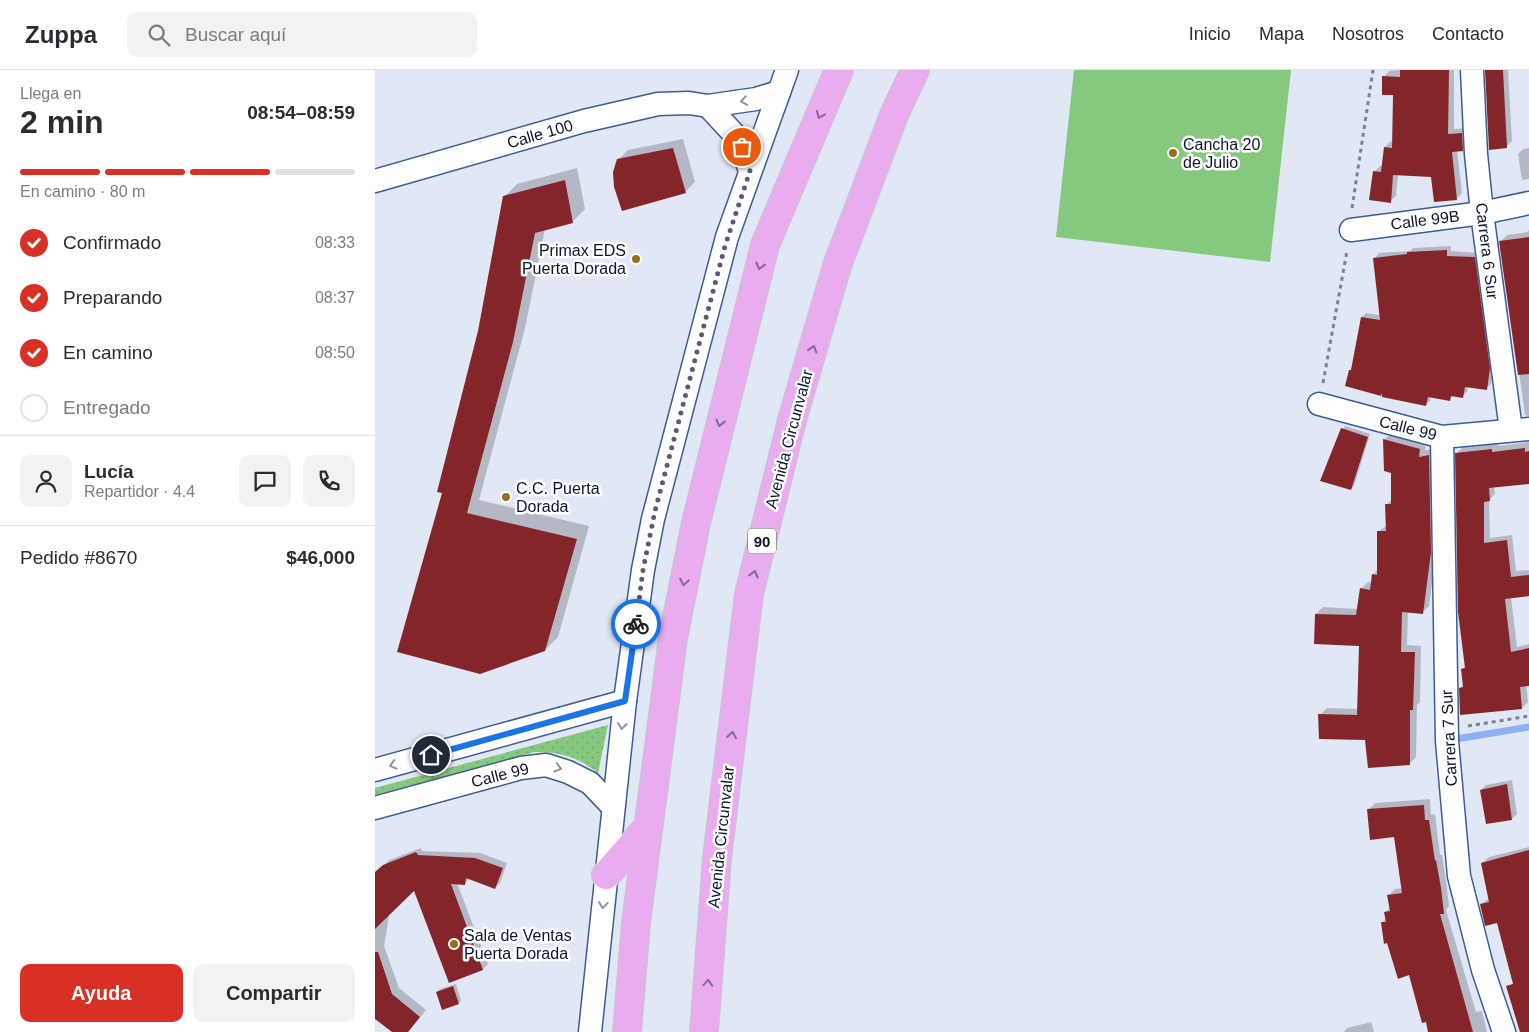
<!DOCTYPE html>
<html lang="es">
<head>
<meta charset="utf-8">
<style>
	:root { --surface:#fff; --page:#f2f2f3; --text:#2b2b33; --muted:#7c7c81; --line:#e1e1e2; --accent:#d93025 }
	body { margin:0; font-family:Arial,sans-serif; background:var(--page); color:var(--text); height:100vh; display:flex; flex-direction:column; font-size:19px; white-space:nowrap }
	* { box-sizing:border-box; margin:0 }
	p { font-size:16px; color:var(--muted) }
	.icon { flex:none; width:28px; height:28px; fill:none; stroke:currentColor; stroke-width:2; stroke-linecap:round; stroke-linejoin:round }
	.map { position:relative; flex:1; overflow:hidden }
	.drawer { display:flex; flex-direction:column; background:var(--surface); width:375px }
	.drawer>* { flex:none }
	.pin { position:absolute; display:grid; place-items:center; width:42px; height:42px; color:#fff; margin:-21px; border:2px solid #fff; border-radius:50%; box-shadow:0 1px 5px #0007 }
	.courier { position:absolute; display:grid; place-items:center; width:50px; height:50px; margin:-25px; border:4px solid #1a73e8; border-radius:50%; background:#fff; color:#222; box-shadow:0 1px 6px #0007 }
	.overview em { font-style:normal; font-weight:700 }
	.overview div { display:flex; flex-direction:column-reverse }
	.overview { display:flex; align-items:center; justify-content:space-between; height:85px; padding:0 20px }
	h1 { font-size:32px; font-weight:700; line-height:38px }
	.bar { display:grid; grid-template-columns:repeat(4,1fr); gap:8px 5px; align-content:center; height:60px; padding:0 20px }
	.bar i { height:6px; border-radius:4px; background:var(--line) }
	.bar .active { background:var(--accent) }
	.bar p { grid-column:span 4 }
	.line { display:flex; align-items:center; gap:12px; padding:0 20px; border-top:1px solid var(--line) }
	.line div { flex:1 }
	.round { display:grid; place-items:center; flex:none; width:52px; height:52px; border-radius:10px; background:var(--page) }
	ol { padding:0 20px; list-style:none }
	li { display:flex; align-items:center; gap:15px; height:55px }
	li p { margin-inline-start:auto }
	li .icon { padding:5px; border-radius:50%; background:var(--accent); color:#fff; stroke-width:4 }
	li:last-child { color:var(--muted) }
	li i { width:28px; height:28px; border:2px solid var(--line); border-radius:50% }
	.cta { display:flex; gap:10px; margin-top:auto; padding:10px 20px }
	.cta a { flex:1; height:58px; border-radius:10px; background:var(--accent); color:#fff; font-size:20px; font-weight:700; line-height:58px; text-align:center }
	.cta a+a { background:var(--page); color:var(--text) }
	header { display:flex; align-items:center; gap:30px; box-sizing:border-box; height:70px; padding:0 25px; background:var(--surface); border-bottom:1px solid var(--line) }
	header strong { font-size:24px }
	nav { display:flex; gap:28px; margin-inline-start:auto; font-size:18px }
	.search { width:350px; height:45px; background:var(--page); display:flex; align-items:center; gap:12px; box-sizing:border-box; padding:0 18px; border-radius:10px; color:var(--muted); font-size:19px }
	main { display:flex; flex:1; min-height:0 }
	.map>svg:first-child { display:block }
	.green { fill:url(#green-dots) }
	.pitch { fill:#84c97e }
	.shadow { fill:#0003 }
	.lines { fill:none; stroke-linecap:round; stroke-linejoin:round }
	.stream { stroke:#8eb1f4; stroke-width:7 }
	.building { fill:#842629 }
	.street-casing { stroke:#3e5c96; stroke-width:25 }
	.highway-casing { stroke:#c4c7cd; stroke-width:30 }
	.path { stroke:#798395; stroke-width:3; stroke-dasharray:4 4; stroke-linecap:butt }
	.street { stroke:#fff; stroke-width:22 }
	.highway { stroke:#e8acef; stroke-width:28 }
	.oneway { stroke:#9096a0 }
	.oneway2 { stroke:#846898 }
	.done { stroke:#545e73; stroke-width:5; stroke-dasharray:0 9 }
	.route { stroke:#1a73e8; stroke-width:6 }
	.poi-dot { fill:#956f18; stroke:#fff; stroke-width:2 }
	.labels { text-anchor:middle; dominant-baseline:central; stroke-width:5; stroke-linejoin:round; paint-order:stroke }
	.shield { fill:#fff; stroke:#535b6c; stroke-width:1 }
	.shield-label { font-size:15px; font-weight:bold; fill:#09152d }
	.street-label { font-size:16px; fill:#09152d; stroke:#fff }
	.poi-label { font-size:16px; fill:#09152d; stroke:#fff; text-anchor:start }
</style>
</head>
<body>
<header>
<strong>Zuppa</strong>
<div class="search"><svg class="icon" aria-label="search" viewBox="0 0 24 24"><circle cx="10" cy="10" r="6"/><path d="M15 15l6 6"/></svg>Buscar aquí</div>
<nav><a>Inicio</a><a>Mapa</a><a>Nosotros</a><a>Contacto</a></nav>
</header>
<main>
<section class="drawer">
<div class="overview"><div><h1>2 min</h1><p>Llega en</p></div><em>08:54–08:59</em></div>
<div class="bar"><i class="active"></i><i class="active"></i><i class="active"></i><i></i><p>En camino · 80 m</p></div>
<ol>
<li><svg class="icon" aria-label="check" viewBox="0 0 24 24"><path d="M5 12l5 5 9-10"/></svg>Confirmado<p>08:33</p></li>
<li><svg class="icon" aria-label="check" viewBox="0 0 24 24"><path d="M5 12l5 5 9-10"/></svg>Preparando<p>08:37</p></li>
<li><svg class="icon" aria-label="check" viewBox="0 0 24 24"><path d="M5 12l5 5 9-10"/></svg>En camino<p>08:50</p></li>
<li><i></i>Entregado</li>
</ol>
<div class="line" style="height:90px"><a class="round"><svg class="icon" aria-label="person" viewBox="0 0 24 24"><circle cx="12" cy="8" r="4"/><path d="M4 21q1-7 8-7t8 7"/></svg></a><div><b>Lucía</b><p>Repartidor · 4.4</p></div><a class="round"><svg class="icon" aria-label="chat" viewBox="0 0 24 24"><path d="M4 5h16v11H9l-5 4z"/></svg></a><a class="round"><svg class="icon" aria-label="phone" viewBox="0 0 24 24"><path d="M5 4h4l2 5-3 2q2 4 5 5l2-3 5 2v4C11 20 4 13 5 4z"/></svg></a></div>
<div class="line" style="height:65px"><div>Pedido #8670</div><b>$46,000</b></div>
<div class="cta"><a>Ayuda</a><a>Compartir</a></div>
</section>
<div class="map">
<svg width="1154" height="962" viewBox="0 0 1154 962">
	<defs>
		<pattern id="green-dots" width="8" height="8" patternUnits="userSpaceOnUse" patternTransform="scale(1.25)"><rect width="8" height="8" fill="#84c97e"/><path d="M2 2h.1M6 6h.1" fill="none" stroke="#71ac6d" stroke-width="1.8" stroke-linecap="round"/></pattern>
	</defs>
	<rect width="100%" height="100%" fill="#e0e7f5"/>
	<path class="green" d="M 233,655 L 223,703 C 203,687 186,682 160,682 L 0,725 L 0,718 Z"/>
	<polygon class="pitch" points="699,0 916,0 895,192 681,167"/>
	<g class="shadow">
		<polygon points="1026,0 1079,0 1079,59 1092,58 1093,74 1087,80 1082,81 1087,123 1081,129 1057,105 1023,104 1021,126 1015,131 999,102 1005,96 1008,96 1010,77 1016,71 1018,72 1019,24 1009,7 1014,1"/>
		<polygon points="1111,0 1133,0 1137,71 1131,77"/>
		<polygon points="308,69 320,112 310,122 243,90 253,80"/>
		<polygon points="1154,78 1154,109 1147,110 1143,84 1148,79"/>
		<polygon points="202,98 210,139 198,151 170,159 150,258 104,430 214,456 183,567 170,580 68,422 104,262 129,127 142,114"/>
		<polygon points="1154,160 1154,346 1150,345 1126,171 1132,165 1152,162"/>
		<polygon points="1076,176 1076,181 1104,183 1119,293 1116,314 1111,318 1093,316 1092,322 1087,326 1079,325 1074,330 1056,326 1055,331 1050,335 1008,322 1005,325 975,300 978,298 987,247 991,243 1005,245 1000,188 1004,183 1035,181 1038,178"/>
		<polygon points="970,356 995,364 979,416 976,419 968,359"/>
		<polygon points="1016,363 1051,372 1050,380 1061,379 1062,474 1054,536 1047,543 1033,541 1032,575 1046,576 1045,632 1042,635 1041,687 1034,694 992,669 945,645 952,638 984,639 985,575 941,544 948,537 983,539 986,519 993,512 997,513 998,505 1003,499 1003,462 1012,455 1011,435 1017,429 1017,402 1009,370"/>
		<polygon points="1154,372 1154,413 1119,417 1120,424 1114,430 1115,468 1137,465 1141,501 1154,500 1154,525 1136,527 1142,577 1154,574 1154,615 1151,615 1153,632 1147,638 1086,618 1089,615 1087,599 1091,596 1082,383 1088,377 1123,374 1123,376"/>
		<polygon points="1137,710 1142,744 1137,749 1106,720 1111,715"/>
		<polygon points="1055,729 1056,745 1060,744 1065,785 1067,785 1071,811 1074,836 1071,840 1101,942 1107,941 1112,962 1054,962 1035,903 1007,853 1011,848 1011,842 1015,837 1013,826 1020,819 1028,818 1020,765 993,740 1000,733"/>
		<polygon points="1154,777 1154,858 1123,851 1106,834 1115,828 1107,793 1114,787"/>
		<polygon points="46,778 47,781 105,783 132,793 125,813 120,818 95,808 90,813 82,813 113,894 108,899 75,911 40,819 0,833 0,804 14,790"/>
		<polygon points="0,844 14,846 9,876 24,918 51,940 33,962 19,962 0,947"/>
		<polygon points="81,914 86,930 84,933 62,922 65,919"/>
		<polygon points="996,952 999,962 969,962 972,958"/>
	</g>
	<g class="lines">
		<polyline class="stream" points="1081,669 1154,657"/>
	</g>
	<g class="building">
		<polygon points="1025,0 1074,0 1073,64 1087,63 1088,81 1077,82 1082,130 1059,132 1056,107 1018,105 1016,133 994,130 998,101 1006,102 1009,77 1017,78 1018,25 1007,25 1007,6 1025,7"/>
		<polygon points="1110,0 1128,0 1132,78 1114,80"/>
		<polygon points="298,78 311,123 247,141 239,117 238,102 242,89"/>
		<polygon points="190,110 198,153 160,163 138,272 92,443 202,469 170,581 105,604 22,582 67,423 62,422 103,261 128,126"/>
		<polygon points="1154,167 1154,304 1143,305 1124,171"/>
		<polygon points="1072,180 1072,186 1100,187 1115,298 1112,320 1090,317 1088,328 1076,326 1075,331 1053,327 1051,336 1007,327 1007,323 1006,326 970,316 974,300 976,300 986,247 1005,250 998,188 1032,184 1032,182"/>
		<polygon points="966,358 993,367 976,420 945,411"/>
		<polygon points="1008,369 1045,379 1044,387 1054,385 1056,482 1048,544 1027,542 1026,582 1040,582 1038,640 1035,640 1035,695 993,698 990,670 944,669 943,644 982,645 984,576 939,574 940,544 981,545 985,518 995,520 997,504 1002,505 1002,461 1011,461 1010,434 1016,434 1016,403 1009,401"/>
		<polygon points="1150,378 1150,382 1154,381 1154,414 1114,418 1115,431 1109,432 1109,473 1132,470 1136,507 1154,505 1154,526 1130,529 1136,582 1154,578 1154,616 1145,617 1147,639 1085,645 1084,618 1088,617 1086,599 1090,598 1083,542 1080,383 1117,379 1117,382"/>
		<polygon points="1132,714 1137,750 1111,754 1105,720"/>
		<polygon points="1049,735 1050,750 1054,750 1060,791 1061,790 1066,818 1069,844 1065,844 1098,962 1053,962 1051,952 1047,953 1034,905 1023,909 1012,873 1009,874 1006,852 1011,852 1009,842 1015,841 1012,825 1027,823 1019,767 995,770 992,739"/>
		<polygon points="1154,780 1154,962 1145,962 1131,916 1138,914 1122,853 1110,856 1105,834 1114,832 1106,793"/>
		<polygon points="41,782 43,785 100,788 128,798 120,819 91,808 90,815 76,814 108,900 74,913 39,821 0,859 0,802 8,795"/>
		<polygon points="0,882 3,882 17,924 45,947 33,962 17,962 0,949"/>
		<polygon points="78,916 84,934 67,940 61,922"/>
	</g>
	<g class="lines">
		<defs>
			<g id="street">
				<polyline points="1097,0 1101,84 1107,143 1136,360"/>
				<polyline points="333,36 358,63 367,77 375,101"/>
				<polyline points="0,111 209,51 283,34 314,33 333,36 381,29 404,22"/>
				<polyline points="976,160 1107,143 1154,133"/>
				<polyline points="944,334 1067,367 1154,359"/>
				<polyline points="1067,367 1072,671 1084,806 1108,900 1129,962"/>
				<polyline points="0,700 250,631"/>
				<polyline points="0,738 146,698 171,695 193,702 215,713 238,737"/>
				<polyline points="215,962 250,631 268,500 278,449 352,167 412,0"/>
			</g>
			<g id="highway">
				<polyline points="231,805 273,757"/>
				<polyline points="252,962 261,853 298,568 321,453 390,175 464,0"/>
				<polyline points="329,962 342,788 374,524 417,350 462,196 519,45 540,0"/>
			</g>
		</defs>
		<use href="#street" class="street-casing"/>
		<use href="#highway" class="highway-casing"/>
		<g class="path">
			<polyline points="977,138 998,0"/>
			<polyline points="948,313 972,181"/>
			<polyline points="1093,656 1154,646"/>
		</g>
		<use href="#street" class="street"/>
		<use href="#highway" class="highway"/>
	</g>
	<defs><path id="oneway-chevron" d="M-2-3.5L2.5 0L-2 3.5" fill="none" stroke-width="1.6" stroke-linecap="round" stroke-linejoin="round" transform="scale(1.25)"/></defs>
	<g class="oneway">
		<use href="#oneway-chevron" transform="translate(369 31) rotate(171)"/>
		<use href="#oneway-chevron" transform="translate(247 656) rotate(97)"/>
		<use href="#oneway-chevron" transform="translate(18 695) rotate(165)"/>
		<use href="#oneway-chevron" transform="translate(183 698) rotate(17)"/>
		<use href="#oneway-chevron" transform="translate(228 835) rotate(96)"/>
	</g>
	<g class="oneway2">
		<use href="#oneway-chevron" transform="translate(445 45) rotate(113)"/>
		<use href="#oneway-chevron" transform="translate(385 196) rotate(104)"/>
		<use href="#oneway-chevron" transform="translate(438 279) rotate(-73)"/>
		<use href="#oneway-chevron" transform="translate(345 353) rotate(104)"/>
		<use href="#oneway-chevron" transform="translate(379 504) rotate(-76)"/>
		<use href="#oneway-chevron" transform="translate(309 512) rotate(101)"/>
		<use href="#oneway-chevron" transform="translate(357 665) rotate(-83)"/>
		<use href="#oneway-chevron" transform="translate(333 913) rotate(-86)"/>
	</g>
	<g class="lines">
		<polyline class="done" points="261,554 268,500 280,441 350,176 375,101 367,77"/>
		<polyline class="route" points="56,685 250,631 261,554"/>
	</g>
	<g class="poi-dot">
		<circle cx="798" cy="83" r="5"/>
		<circle cx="261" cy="189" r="5"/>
		<circle cx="131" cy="427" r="5"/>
		<circle cx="79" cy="874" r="5"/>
	</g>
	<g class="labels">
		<rect class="shield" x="373" y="458.5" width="28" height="25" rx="4"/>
		<g class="shield-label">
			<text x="387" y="471">90</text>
		</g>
		<g class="street-label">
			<text transform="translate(165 64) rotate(-16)">Calle 100</text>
			<text transform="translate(1050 150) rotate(-7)">Calle 99B</text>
			<text transform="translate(1112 181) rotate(83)">Carrera 6 Sur</text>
			<text transform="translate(1033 358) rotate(14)">Calle 99</text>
			<text transform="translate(414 369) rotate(-75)">Avenida Circunvalar</text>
			<text transform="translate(1074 668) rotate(-93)">Carrera 7 Sur</text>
			<text transform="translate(125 705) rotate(-14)">Calle 99</text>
			<text transform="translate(346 767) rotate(-84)">Avenida Circunvalar</text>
		</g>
		<g class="poi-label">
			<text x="808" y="74">Cancha 20<tspan x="808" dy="18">de Julio</tspan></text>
			<text x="251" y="180" text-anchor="end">Primax EDS<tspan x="251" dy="18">Puerta Dorada</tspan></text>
			<text x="141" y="418">C.C. Puerta<tspan x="141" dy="18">Dorada</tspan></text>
			<text x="89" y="865">Sala de Ventas<tspan x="89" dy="18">Puerta Dorada</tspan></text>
		</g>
	</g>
</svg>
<div class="pin" style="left:367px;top:77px;background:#ea580c"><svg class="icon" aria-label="bag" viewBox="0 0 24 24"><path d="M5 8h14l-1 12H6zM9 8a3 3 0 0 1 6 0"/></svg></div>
<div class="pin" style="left:56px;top:685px;background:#1f2937"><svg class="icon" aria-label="home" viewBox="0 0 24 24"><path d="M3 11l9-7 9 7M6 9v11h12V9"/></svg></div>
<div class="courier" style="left:261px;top:554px"><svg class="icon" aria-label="bike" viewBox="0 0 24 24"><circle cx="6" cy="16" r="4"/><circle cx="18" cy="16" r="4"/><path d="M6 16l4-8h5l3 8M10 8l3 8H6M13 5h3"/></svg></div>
</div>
</main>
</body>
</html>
